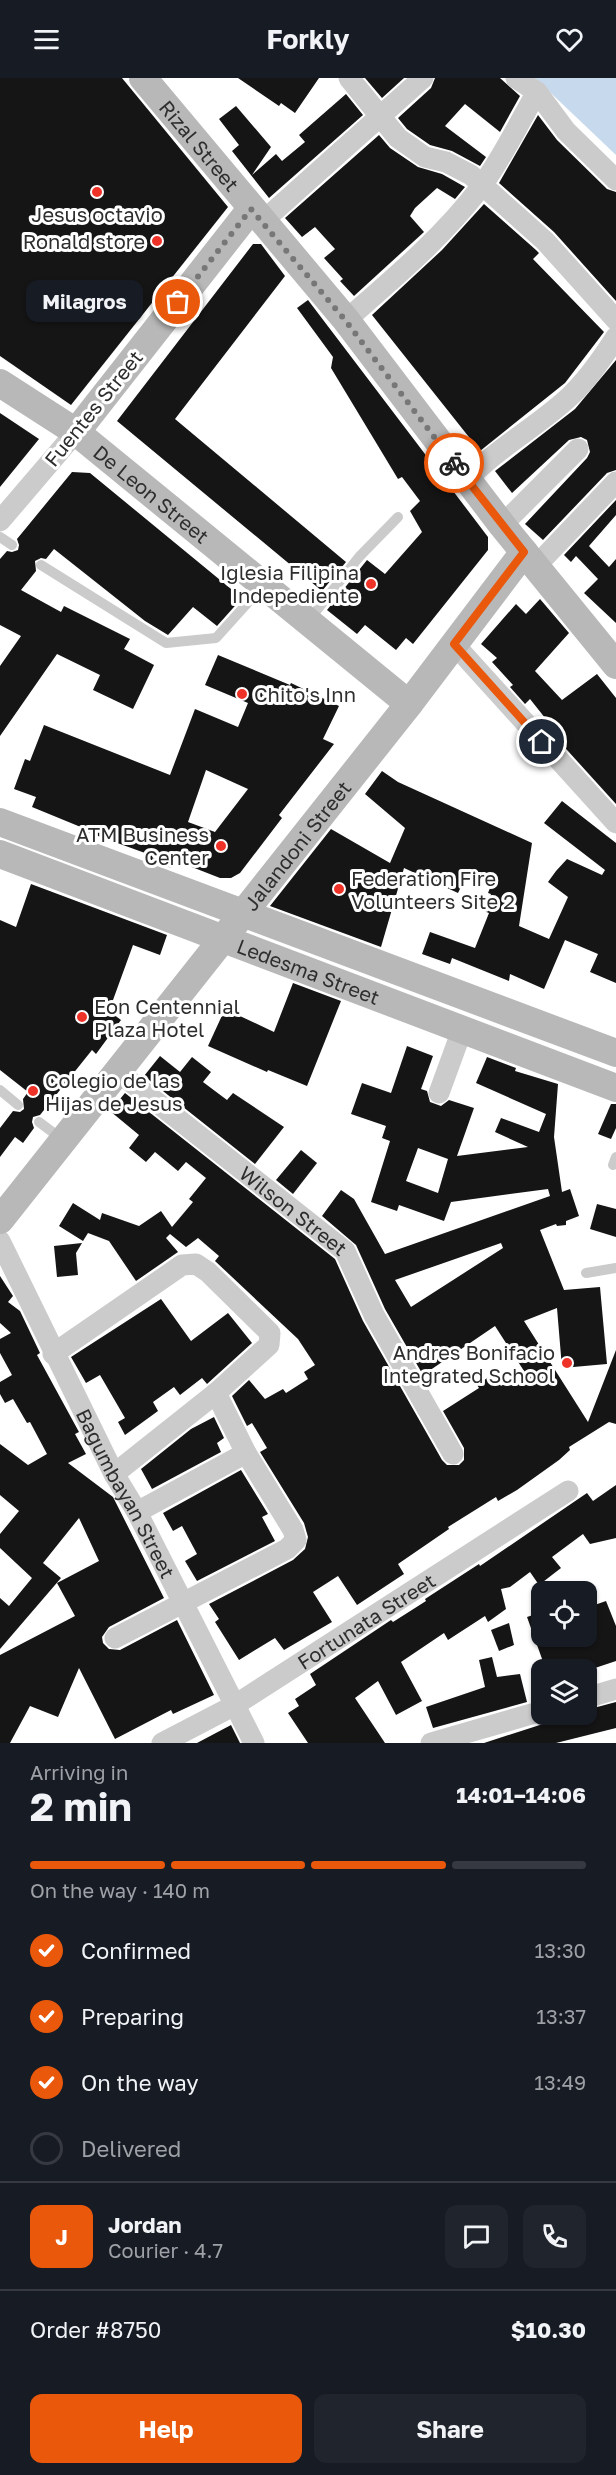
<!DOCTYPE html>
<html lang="en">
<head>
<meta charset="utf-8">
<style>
	:root { --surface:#171b24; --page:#20242c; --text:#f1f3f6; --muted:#9ea1a6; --line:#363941; --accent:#ea580c }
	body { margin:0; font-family:"Golos Text",sans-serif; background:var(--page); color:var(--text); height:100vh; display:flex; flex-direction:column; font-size:22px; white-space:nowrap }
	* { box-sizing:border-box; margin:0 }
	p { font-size:20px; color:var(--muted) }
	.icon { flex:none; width:33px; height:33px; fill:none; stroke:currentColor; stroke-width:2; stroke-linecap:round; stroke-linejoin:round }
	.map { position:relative; height:1665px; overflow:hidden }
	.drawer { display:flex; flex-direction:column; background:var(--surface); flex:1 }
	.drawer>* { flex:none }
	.controls { position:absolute; left:531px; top:1503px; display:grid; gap:12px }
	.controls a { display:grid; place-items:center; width:66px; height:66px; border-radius:12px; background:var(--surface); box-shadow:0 2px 4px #0004; font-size:30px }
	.pin { position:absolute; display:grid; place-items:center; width:51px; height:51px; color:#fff; margin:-26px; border:3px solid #fff; border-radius:50%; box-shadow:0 2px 6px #0007 }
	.courier { position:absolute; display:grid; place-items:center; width:60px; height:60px; margin:-30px; border:4px solid #ea580c; border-radius:50%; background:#fff; color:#222; box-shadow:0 2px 8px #0007 }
	.bubble { position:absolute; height:42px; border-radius:12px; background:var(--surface); box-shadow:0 2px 4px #0004; font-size:20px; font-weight:700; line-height:42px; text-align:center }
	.overview em { font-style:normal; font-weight:700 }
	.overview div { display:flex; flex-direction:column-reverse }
	.overview { display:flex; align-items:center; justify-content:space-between; height:102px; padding:0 30px }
	h1 { font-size:39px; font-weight:700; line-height:45px }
	.bar { display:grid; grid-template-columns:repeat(4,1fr); gap:9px 6px; align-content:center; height:72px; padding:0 30px }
	.bar i { height:8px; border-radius:4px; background:var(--line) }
	.bar .current { background:var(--accent) }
	.bar p { grid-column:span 4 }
	.line { display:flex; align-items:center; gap:15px; padding:0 30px; border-top:2px solid var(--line) }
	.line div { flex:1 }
	.round { display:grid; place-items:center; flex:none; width:63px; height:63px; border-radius:12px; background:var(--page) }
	ol { padding:0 30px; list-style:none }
	li { display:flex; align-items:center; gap:18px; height:66px }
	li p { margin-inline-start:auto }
	li .icon { padding:6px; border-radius:50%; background:var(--accent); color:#fff; stroke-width:4 }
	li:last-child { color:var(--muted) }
	li i { width:33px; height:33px; border:3px solid var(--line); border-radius:50% }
	.cta { display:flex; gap:12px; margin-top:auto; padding:12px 30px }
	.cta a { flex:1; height:69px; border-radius:12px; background:var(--accent); color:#fff; font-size:24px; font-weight:700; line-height:69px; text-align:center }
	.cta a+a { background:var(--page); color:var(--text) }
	header { display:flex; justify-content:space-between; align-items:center; height:78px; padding:0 30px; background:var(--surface); font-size:27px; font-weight:700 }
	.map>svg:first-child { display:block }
	.water { fill:#c7daed }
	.building { fill:#151515; fill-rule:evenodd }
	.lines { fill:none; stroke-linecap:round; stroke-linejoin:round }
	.lane { stroke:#cbcbcb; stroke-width:10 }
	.street { stroke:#cbcbcb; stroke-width:21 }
	.secondary { stroke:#b8b8b8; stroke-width:28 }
	.done { stroke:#777; stroke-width:6; stroke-dasharray:0 10.8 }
	.route { stroke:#ea580c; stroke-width:8 }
	.poi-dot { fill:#ee3228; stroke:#fff; stroke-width:2 }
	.labels { text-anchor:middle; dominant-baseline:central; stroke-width:6; stroke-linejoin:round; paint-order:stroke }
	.street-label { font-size:20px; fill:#2e2e2e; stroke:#fff }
	.poi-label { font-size:20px; fill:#2e2e2e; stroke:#fff; text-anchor:end }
</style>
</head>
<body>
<header><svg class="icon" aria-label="menu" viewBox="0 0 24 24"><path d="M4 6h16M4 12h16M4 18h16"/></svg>Forkly<svg class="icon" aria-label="heart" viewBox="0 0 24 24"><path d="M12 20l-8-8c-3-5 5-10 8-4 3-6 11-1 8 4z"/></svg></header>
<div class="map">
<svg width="616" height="1665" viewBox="0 0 616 1665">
	<rect width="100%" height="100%" fill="#fff"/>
	<polygon class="water" points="535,0 616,0 616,77"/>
	<g class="building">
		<polygon points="0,0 122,0 228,129 71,327 0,278"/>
		<polygon points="238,0 319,0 295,35 281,25 279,28"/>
		<polygon points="365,0 404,0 382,20"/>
		<polygon points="435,0 500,0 520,18 500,54 465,26 445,48 486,79 480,88 452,73 430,67 407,51 398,40 431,10"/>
		<polygon points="346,16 363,37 269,120 232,73 239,67 219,41 236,28 271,69 252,97 276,76 282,83 305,64 299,57"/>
		<polygon points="538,37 557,62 607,111 616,114 616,223 554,154 499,105"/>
		<polygon points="379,57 390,70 418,89 442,96 465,109 455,121 437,110 415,130 410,138 424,154 354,218 340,203 343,201 324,180 335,171 315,149 302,159 285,140"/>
		<polygon points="484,126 536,172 539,175 533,181 604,254 565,305 480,373 372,237 442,172"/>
		<polygon points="253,166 261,166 285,198 175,341 346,484 322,513 117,343"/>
		<polygon points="308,222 488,459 488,472 413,566 406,560 396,572 365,547 357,556 327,532 367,482 385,496 422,454 410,433 420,423 402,399 398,401 331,290 333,279 297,230"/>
		<polygon points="616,282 616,392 607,395 543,462 525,446 587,380 590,374 587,362 581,359 569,362 512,415 495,393 575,331"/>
		<polygon points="0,335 39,361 0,409"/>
		<polygon points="72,394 90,395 242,520 217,548 193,529 168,557 145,543 54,471 46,481 41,480 35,483 36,493 21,512 61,534 64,528 130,561 124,571 154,587 133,631 93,612 100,597 57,576 0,658 0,588 21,558 0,547 0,481 7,473 12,474 18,472 19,467 17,461"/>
		<polygon points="616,422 616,437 589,468 609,489 616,481 616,545 584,515 598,501 576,478 571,484 564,477"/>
		<polygon points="540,521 569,555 535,593 562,622 597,596 616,620 616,726 558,662 561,660 530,621 525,626 510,609 513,607 492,584 497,580 481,566 516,526 526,536"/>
		<path d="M 218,577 L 290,607 L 291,605 L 339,628 L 323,661 L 334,666 L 279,737 L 282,740 L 240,795 L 231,800 L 220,800 L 174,782 L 171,790 L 144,779 L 145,775 L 87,754 L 88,752 L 32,729 L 36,719 L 14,711 L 25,681 L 30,683 L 44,647 L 170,697 L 195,631 L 238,649 L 248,625 L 205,607 ZM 206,692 L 248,711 L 215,754 L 188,744 Z"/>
		<polygon points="382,693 398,704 532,765 519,848 549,861 568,819 548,804 556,793 567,781 602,797 605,792 544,745 562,723 616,765 616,905 590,894 598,876 565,862 544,911 510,896 509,903 452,880 450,886 422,876 430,854 475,870 489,835 484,833 491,816 488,815 492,805 468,794 458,815 404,790 381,869 270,828 331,751 390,785 405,750 365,716"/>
		<polygon points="31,806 167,857 160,877 133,867 109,933 121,942 96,976 92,972 40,1037 33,1039 32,1044 34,1050 23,1065 15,1059 0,1079 0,1050 13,1033 20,1034 24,1031 23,1021 28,1014 0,992 0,842 16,849"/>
		<polygon points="293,905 341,923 307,1008 268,992 267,994 208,968 225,931 274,954"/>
		<path d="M 407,968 L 433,978 L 421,1011 L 427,1013 L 430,1024 L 441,1028 L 449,1022 L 474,1030 L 457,1078 L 528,1069 L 495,1054 L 501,1040 L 539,1054 L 546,1036 L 476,1005 L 487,979 L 516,990 L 515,993 L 558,1006 L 554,1059 L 562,1114 L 570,1111 L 579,1138 L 566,1143 L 566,1147 L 557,1148 L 556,1146 L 540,1152 L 564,1212 L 600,1209 L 607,1286 L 562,1290 L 557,1230 L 524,1243 L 588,1344 L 616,1272 L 616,1346 L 609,1344 L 569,1369 L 570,1372 L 559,1382 L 517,1412 L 498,1423 L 496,1419 L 448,1449 L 449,1451 L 398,1486 L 404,1496 L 357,1527 L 338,1498 L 313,1514 L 332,1544 L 284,1572 L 275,1560 L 239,1582 L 215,1544 L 219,1541 L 209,1526 L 293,1482 L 305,1471 L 308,1459 L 304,1445 L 260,1374 L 267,1370 L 252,1345 L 247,1348 L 232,1318 L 249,1302 L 265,1321 L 283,1311 L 286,1315 L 308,1301 L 304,1294 L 315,1287 L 298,1261 L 215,1183 L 219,1178 L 198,1160 L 186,1169 L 170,1156 L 166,1160 L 178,1174 L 136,1203 L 109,1163 L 88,1155 L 83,1163 L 59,1148 L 73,1125 L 100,1142 L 102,1135 L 139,1148 L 161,1133 L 172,1149 L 193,1124 L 189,1121 L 206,1100 L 186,1084 L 178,1093 L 155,1074 L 146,1084 L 129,1070 L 139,1057 L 110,1033 L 125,1015 L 335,1181 L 363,1243 L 442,1382 L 447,1387 L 459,1387 L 464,1382 L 464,1370 L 443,1333 L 479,1310 L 477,1307 L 493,1296 L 501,1308 L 524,1293 L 495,1248 L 423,1297 L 385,1231 L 356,1167 L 322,1138 L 341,1112 L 354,1121 L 385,1176 L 550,1118 L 548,1111 L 451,1124 L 444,1143 L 399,1127 L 397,1133 L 371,1124 L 390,1063 L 382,1060 L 386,1048 L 351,1036 L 362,1005 L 391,1015 ZM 418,1070 L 448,1081 L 438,1115 L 406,1103 ZM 501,1165 L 503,1170 L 411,1229 L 395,1202 Z"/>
		<polygon points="160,978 180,994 192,979 211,994 203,1004 227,1022 233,1015 284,1049 255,1086 144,998"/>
		<polygon points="611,1026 616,1026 616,1050 611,1061 598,1056"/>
		<polygon points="301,1072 317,1085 293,1116 276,1102"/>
		<polygon points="597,1126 616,1131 616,1159 590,1151"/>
		<polygon points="82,1165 76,1175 78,1197 57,1199 54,1168"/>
		<polygon points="0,1198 13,1218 8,1224 20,1233 40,1275 37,1277 79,1354 75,1356 86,1376 68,1385 113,1419 164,1520 109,1549 102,1559 103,1565 109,1571 120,1572 177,1542 214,1617 173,1636 171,1632 115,1661 79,1590 58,1639 30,1628 10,1665 0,1665 0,1577 75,1538 57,1505 99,1483 79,1440 43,1485 61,1500 0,1571 0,1520 9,1528 32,1500 0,1470 0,1456 19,1433 0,1417 0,1366 28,1387 47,1376 30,1344 27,1345 13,1321 5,1325 0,1316 0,1304 12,1297 0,1275 0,1261 11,1255 0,1245"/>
		<polygon points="161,1221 191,1263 228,1235 252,1265 207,1306 202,1300 180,1317 174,1309 153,1324 158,1333 125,1357 118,1344 125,1340 100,1297 86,1305 71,1279"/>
		<polygon points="214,1339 224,1360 217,1365 221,1374 152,1411 141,1391 191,1351"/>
		<polygon points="241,1392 268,1436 262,1439 275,1463 197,1503 185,1483 197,1476 182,1448 173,1453 163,1435"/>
		<polygon points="616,1407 616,1460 590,1466 583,1456 552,1479 561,1490 539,1507 530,1494 510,1509 501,1511 506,1531 488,1544 485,1538 448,1562 444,1555 401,1584 422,1623 396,1637 378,1603 355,1620 385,1665 308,1665 288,1635 299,1628 295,1621 316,1607 310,1596 391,1542 393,1544 426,1523 425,1521 479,1486 480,1488 587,1415 593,1423"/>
		<polygon points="606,1523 616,1548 616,1583 592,1591 596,1604 586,1607 586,1592 546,1592 527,1539 542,1534 542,1558 586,1558 586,1530"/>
		<polygon points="509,1545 514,1567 499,1573 491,1552"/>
		<polygon points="492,1579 497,1599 520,1596 527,1624 433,1650 426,1629 485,1609 479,1582"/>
		<polygon points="616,1624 616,1650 556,1665 484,1665 546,1645 554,1636 586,1636 586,1632"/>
		<polygon points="231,1647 240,1665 197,1665"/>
	</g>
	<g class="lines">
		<g class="lane">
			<polyline points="0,459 12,467"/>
			<polyline points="41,487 166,565 216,560 262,509"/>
			<polyline points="309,542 359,479 398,439"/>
			<polyline points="0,1012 18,1027"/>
			<polyline points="39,1044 63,1062"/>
			<polyline points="613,1087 616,1079"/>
			<polyline points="586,1195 616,1190"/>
		</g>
		<g class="street">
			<polyline points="349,0 398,60 425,79 446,84 471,97 545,163 616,242"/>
			<polyline points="516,0 537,14 566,53 616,102"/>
			<polyline points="263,143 423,0"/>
			<path d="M 346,242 C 393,201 442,160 480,110 C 502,81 518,46 537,14"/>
			<path d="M 467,402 C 497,370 535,350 567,321 C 587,303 602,281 616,259"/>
			<polyline points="0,443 76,354"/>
			<polyline points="502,447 578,371"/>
			<polyline points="536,488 616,404"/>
			<polyline points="454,566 616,745"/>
			<path id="s1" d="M 117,993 L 345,1173 L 374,1237 L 453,1376"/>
			<polyline points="439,1015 462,952"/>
			<path id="s2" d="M 0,1163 L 114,1396 L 137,1434 L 254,1665"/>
			<polyline points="53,1276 182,1187 196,1186 208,1194 270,1255 269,1267 216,1315 114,1396"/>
			<polyline points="137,1434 246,1375"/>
			<polyline points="115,1560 287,1471 296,1462 293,1452 246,1375 216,1315"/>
			<polyline points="586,1620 616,1611"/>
			<path id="s3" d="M 162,1665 L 235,1627 L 568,1413"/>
			<polyline points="431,1665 542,1633"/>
		</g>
		<g class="secondary">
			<path id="s4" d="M 143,0 L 346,242 L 502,447 L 616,587"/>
			<path id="s5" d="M 0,305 L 76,354 L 409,626"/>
			<polyline points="76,354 251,131"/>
			<polyline points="0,744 616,975"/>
			<path id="s6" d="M 0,776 L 616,1010"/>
			<path id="s7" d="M 0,1142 L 409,626 L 524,474"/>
		</g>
	</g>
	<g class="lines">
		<polyline class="done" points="178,224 251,131 345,242 454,385"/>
		<polyline class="route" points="454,385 524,474 454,566 542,664"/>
	</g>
	<g class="poi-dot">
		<circle cx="97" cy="114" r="6"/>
		<circle cx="157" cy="163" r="6"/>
		<circle cx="371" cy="506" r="6"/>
		<circle cx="242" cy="616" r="6"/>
		<circle cx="221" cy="768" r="6"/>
		<circle cx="339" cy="811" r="6"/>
		<circle cx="82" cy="939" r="6"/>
		<circle cx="33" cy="1013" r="6"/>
		<circle cx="567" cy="1285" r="6"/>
	</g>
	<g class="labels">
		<g class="street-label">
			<text stroke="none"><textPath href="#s4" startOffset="88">Rizal Street</textPath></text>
			<text transform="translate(93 330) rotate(-51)">Fuentes Street</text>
			<text stroke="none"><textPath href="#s5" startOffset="188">De Leon Street</textPath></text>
			<text stroke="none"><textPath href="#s7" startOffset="478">Jalandoni Street</textPath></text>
			<text stroke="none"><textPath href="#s6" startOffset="330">Ledesma Street</textPath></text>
			<text stroke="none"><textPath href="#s1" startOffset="225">Wilson Street</textPath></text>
			<text stroke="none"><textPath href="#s2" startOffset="282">Bagumbayan Street</textPath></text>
			<text stroke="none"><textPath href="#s3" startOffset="238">Fortunata Street</textPath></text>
		</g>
		<g class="poi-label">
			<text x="97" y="136" text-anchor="middle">Jesus octavio</text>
			<text x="145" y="163">Ronald store</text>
			<text x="359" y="494">Iglesia Filipina<tspan x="359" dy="23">Indepediente</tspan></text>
			<text x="254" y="616" text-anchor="start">Chito's Inn</text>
			<text x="209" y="756">ATM Business<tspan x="209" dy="23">Center</tspan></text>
			<text x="351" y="800" text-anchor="start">Federation Fire<tspan x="351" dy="23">Volunteers Site 2</tspan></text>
			<text x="94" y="928" text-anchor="start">Eon Centennial<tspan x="94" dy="23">Plaza Hotel</tspan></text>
			<text x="45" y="1002" text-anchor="start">Colegio de las<tspan x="45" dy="23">Hijas de Jesus</tspan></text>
			<text x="555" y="1274">Andres Bonifacio<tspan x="555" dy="23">Integrated School</tspan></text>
		</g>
	</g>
</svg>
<div class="controls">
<a><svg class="icon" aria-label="locate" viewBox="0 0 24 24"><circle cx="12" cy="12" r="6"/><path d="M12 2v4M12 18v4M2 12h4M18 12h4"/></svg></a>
<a><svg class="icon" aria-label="layers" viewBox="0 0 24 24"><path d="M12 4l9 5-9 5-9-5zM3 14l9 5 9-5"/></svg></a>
</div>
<div class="pin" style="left:178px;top:224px;background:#ea580c"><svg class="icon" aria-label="bag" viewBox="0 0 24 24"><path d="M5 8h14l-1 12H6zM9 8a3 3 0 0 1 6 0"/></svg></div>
<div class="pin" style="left:542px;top:664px;background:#1f2937"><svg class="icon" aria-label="home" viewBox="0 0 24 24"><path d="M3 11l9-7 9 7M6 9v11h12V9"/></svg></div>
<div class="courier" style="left:454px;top:385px"><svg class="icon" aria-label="bike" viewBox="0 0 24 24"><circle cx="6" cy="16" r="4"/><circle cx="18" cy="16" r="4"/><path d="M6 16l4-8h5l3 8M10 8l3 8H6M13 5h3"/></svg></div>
<div class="bubble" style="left:26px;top:202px;width:117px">Milagros</div>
</div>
<section class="drawer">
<div class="overview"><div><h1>2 min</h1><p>Arriving in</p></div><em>14:01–14:06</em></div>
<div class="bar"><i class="current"></i><i class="current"></i><i class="current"></i><i></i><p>On the way · 140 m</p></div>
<ol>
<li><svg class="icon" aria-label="check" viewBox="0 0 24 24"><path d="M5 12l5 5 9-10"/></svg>Confirmed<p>13:30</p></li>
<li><svg class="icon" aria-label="check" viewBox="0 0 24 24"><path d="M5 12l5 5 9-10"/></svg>Preparing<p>13:37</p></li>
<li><svg class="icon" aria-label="check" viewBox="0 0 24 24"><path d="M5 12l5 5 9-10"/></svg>On the way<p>13:49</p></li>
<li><i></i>Delivered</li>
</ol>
<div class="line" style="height:108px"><b class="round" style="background:var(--accent);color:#fff">J</b><div><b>Jordan</b><p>Courier · 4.7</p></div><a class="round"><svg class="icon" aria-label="chat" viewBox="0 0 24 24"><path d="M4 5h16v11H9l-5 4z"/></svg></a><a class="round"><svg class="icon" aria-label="phone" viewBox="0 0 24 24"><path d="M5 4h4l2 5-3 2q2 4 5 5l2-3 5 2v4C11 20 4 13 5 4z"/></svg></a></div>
<div class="line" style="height:78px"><div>Order #8750</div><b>$10.30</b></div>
<div class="cta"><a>Help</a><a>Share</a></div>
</section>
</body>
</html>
